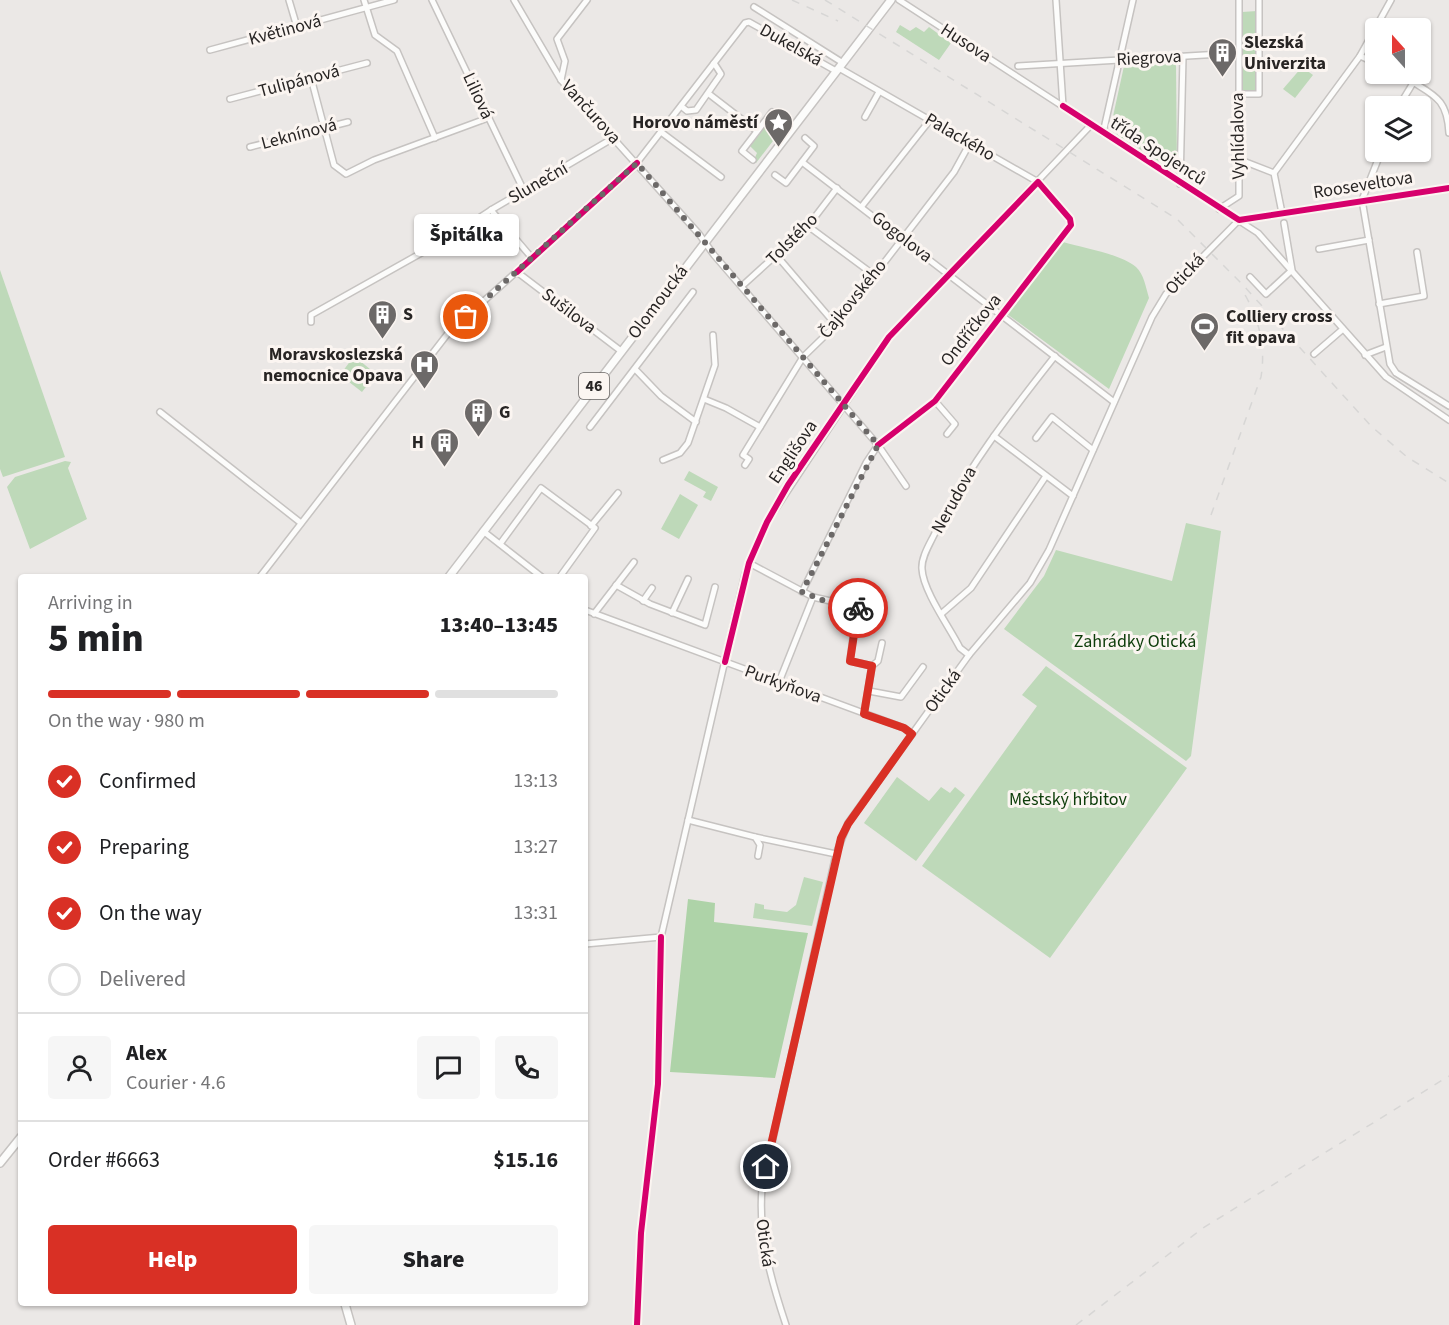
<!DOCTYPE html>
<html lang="en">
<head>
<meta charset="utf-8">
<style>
	:root { --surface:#fff; --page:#f6f6f6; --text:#202124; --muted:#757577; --line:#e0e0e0; --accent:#d93025 }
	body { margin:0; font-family:"Source Sans 3",sans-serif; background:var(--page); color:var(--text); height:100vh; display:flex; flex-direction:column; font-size:22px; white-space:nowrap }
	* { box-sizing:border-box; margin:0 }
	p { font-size:20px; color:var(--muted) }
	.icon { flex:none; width:33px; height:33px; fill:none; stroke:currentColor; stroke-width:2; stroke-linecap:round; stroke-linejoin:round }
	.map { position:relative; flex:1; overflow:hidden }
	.panel { position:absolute; left:18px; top:574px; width:570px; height:732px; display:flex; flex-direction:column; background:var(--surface); border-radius:6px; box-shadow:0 2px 4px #0004 }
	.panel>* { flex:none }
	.needle { width:39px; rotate:339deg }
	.buttons { position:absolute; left:1365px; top:18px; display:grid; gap:12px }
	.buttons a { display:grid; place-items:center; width:66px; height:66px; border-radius:6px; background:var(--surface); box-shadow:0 2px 4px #0004; font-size:30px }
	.pin { position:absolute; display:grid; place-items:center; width:51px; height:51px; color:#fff; margin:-26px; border:3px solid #fff; border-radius:50%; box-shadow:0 2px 6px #0007 }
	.courier { position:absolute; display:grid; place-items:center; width:60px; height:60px; margin:-30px; border:4px solid #d93025; border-radius:50%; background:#fff; color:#222; box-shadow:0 2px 8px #0007 }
	.bubble { position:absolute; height:42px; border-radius:6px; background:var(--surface); box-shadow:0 2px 4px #0004; font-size:20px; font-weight:800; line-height:42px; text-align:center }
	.headline em { font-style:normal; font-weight:800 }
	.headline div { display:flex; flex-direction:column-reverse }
	.headline { display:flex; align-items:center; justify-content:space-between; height:102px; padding:0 30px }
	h1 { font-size:39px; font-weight:800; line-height:45px }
	.bar { display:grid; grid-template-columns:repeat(4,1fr); gap:9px 6px; align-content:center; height:72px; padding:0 30px }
	.bar i { height:8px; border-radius:4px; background:var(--line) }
	.bar .current { background:var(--accent) }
	.bar p { grid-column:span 4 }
	.line { display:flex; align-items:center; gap:15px; padding:0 30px; border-top:2px solid var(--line) }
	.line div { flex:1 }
	.round { display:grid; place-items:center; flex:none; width:63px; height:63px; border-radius:6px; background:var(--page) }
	ol { padding:0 30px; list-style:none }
	li { display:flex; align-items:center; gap:18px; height:66px }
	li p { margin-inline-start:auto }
	li .icon { padding:6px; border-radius:50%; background:var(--accent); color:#fff; stroke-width:4 }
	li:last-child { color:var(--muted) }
	li i { width:33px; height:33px; border:3px solid var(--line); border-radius:50% }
	.primary-button { display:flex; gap:12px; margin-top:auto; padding:12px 30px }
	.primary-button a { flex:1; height:69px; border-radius:6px; background:var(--accent); color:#fff; font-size:24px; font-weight:800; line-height:69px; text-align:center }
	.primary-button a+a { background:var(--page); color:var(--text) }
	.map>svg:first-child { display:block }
	.green { fill:#bed9b9 }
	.forest { fill:#aed3a8 }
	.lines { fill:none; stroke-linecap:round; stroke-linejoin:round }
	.minor-casing { stroke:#c6c3c1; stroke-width:8 }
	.major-casing { stroke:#c6c3c1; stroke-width:10 }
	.minor { stroke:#fcfcfb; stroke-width:5 }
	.major { stroke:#fcfcfb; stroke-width:7 }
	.rail { stroke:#d7d6d5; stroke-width:1.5; stroke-dasharray:8 8; stroke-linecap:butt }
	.cycleway-casing { stroke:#fbf5f1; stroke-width:10 }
	.cycleway { stroke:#d6006c; stroke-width:6 }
	.done { stroke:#6c6968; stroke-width:6; stroke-dasharray:0 10.8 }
	.route { stroke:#d93025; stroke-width:8 }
	.labels { text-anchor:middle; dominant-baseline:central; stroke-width:6; stroke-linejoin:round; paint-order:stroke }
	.shield { fill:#fbf5f1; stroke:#676362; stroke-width:1.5 }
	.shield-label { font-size:16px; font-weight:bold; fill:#282524 }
	.street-label { font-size:18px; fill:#282524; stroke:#fbf5f1 }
	.poi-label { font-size:18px; font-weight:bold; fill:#282524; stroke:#fbf5f1; text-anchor:start }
	.park-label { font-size:18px; fill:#0c3c09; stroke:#fbf5f1 }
</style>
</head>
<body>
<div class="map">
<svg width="1449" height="1325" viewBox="0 0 1449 1325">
	<rect width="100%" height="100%" fill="#ebe8e6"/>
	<g class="green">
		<polygon points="1257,11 1257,91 1241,91 1242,12"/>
		<polygon points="900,25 910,31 916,27 924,32 929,27 951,43 939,60 896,32"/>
		<polygon points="1176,64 1177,173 1110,130 1124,66"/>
		<polygon points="1302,67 1313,75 1295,98 1283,89"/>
		<polygon points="772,113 786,124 756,163 753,162 757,153 748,144"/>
		<path d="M 1063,242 C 1083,248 1121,254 1136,267 C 1144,274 1146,288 1149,298 L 1109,389 L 1007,314 L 1055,250 Z"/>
		<polygon points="0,270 65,457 3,477 0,469"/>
		<polygon points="354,356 376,374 362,392 340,375"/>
		<polygon points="65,461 71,462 68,468 87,519 30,549 7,487 15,477"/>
		<polygon points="689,471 718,487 711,501 703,497 706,492 684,480"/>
		<polygon points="680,494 698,505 679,539 661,529"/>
		<polygon points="1186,523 1221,531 1191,756 1186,761 1004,629 1044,576 1056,550 1172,581"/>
		<polygon points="1046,666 1187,768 1050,958 922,866 1037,706 1022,695"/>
		<polygon points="897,777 929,801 941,787 950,793 955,787 965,795 916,861 864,823"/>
		<polygon points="804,877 823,882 812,926 753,918 755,903 764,905 764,909 787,912 796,905"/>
	</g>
	<polygon class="forest" points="688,899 715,903 714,922 808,933 775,1078 670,1072"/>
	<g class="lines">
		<defs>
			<g id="minor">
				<polyline points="289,0 297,27"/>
				<polyline points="364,0 375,35 397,51 435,138"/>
				<polyline points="432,0 524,191"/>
				<polyline points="514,0 561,80 699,234 714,255 878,445 906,486"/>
				<polyline points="899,0 1258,233 1386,377 1449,420"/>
				<polyline points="1056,0 1063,106"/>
				<polyline points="754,7 843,63"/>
				<polyline points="210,50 394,0"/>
				<polyline points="1360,56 1376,63"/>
				<polyline points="1018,66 1238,53"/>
				<path d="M 1401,74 C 1430,95 1447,94 1449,133"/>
				<polyline points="311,78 334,165 346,174 374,160 488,118"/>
				<polyline points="561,80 565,61 557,39 587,0"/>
				<polyline points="709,94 757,131"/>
				<polyline points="1238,94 1259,94 1259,0"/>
				<polyline points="230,99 367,63"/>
				<polyline points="681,106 687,111 696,110 721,74 714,63"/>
				<polyline points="1399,106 1413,83"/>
				<polyline points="865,117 879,92"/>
				<polyline points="661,132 721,177"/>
				<polyline points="1103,133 1133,0"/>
				<polyline points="250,147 348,122"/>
				<polyline points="1381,152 1362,200 1390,364 1396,373 1449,406"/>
				<polyline points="1238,159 1274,173 1282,213"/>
				<polyline points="753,160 742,151 772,112"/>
				<polyline points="802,162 1114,402"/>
				<polyline points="1274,173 1360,56 1391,0"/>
				<polyline points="775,175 786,183 814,146 805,138"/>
				<polyline points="1180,184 1183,57"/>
				<polyline points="862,206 930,120"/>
				<polyline points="1219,209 1239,196 1239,0"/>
				<polyline points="491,210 532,258"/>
				<polyline points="808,226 874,275"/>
				<polyline points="1319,249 1369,240"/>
				<polyline points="777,256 836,325"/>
				<polyline points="517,272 621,351"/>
				<polyline points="1250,277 1266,294 1292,270 1284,223"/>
				<polyline points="742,286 808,226 837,188"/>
				<polyline points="1379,304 1424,296 1417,252"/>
				<polyline points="311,322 311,315 448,238 491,210 615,137"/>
				<polyline points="1314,354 1343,329"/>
				<polyline points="1365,355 1386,347"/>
				<polyline points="635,369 661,396 696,422"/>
				<polyline points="704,399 726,408 760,427"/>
				<polyline points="935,401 955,424 947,434"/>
				<polyline points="160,412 301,523"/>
				<polyline points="590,427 693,292"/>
				<polyline points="994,436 1073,496"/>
				<polyline points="1036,438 1052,417 1093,450"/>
				<polyline points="663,460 680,453 688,443 715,365 713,335"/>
				<polyline points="745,465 749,459 743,455 803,357 836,325 954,172 970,143"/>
				<polyline points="591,526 618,493"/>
				<polyline points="483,531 543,578"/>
				<polyline points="500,544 541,488 595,528 559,578"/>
				<polyline points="749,563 813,597 857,607 858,591"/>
				<polyline points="259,578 449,332 632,169 745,23 749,22 836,71"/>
				<polyline points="616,585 650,604 705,625 715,587"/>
				<polyline points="802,592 866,463 878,445 935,401 1071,225 1070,219 1038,182 839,68"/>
				<polyline points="643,601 652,588"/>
				<polyline points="857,607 850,661 872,666 864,714"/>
				<polyline points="585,610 904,728 912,734"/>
				<polyline points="672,613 688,579"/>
				<polyline points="594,614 634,562"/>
				<polyline points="941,614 971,588 1046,476"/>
				<path d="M 969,655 L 960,648 C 950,628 923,591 922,569 C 921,558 929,545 934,535 C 966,469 1010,413 1055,356"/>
				<polyline points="872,666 878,661 882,643"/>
				<polyline points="779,682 813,597"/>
				<polyline points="869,691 901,697 923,667"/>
				<polyline points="688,820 755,837 760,845 758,856"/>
				<polyline points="755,837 836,854"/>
				<polyline points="585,944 661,937 745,574 767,522 889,337 1091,125"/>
				<path d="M 786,1325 C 771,1280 758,1236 762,1188 L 836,854 L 848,823 L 969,655 L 1030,583 L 1049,550 L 1152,317 L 1166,294 L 1239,220 L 1449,188"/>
			</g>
			<g id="major">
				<polyline points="448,578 891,0"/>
				<polyline points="0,1163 21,1137"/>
				<polyline points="345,1304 351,1325"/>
			</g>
		</defs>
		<use href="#minor" class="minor-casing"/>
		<use href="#major" class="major-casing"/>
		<use href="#minor" class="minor"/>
		<use href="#major" class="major"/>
		<g class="rail">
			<polyline points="792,0 838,21"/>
			<polyline points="825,0 1177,219 1243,285 1371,426 1407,457 1449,483"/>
			<path d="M 1211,515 L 1261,377 C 1266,346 1259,319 1244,293"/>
			<polyline points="1076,1325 1203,1228 1449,1076"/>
		</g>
		<defs>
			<g id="cycleway">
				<polyline points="1063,106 1239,220 1449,188"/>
				<polyline points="517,272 637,163"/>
				<polyline points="725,662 749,563 767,522 788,485 889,337 1038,182 1070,219 1071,225 935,401 878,445"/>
				<polyline points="637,1325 641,1233 658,1084 661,937"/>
			</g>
		</defs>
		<use href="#cycleway" class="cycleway-casing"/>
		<use href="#cycleway" class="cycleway"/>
	</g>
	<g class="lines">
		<polyline class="done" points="466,317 637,163 878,445 802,592 825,601 858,608"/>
		<polyline class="route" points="766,1167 841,838 848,824 912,734 904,728 864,714 872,666 850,661 858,608"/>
	</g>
	<defs>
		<symbol id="building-pin" viewBox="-11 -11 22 30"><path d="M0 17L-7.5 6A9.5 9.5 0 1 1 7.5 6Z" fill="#6c6968" stroke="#fbf5f1"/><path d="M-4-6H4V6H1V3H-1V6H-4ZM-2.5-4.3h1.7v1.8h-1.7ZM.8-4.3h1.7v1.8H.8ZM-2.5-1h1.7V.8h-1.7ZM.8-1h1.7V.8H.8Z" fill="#fff"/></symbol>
		<symbol id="sight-pin" viewBox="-11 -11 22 30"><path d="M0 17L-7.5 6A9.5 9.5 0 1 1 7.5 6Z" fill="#6c6968" stroke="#fbf5f1"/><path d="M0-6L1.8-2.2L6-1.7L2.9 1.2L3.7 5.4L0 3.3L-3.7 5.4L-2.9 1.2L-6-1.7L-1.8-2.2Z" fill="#fff"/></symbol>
		<symbol id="stadium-pin" viewBox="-11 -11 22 30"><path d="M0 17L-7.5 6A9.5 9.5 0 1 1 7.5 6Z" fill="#6c6968" stroke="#fbf5f1"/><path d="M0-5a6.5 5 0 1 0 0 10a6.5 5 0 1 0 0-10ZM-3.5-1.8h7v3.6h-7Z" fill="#fff"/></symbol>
		<symbol id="hospital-pin" viewBox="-11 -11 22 30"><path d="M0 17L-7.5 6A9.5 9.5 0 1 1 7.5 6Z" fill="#6c6968" stroke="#fbf5f1"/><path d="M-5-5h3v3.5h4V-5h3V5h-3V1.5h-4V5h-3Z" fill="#fff"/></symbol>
	</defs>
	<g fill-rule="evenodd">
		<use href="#building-pin" x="1206" y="36" width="33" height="45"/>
		<use href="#sight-pin" x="762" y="106" width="33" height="45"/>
		<use href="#building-pin" x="366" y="298" width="33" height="45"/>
		<use href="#stadium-pin" x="1188" y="310" width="33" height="45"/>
		<use href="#hospital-pin" x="408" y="348" width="33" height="45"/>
		<use href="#building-pin" x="462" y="396" width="33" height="45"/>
		<use href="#building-pin" x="428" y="426" width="33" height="45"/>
	</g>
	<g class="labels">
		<rect class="shield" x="579" y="373" width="30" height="26" rx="4.5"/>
		<g class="shield-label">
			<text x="594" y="386">46</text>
		</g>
		<g class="street-label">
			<text transform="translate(285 30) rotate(-15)">Květinová</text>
			<text transform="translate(966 43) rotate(33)">Husova</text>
			<text transform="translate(791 45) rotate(29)">Dukelská</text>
			<text transform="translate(1149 58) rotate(-3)">Riegrova</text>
			<text transform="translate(299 81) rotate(-15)">Tulipánová</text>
			<text transform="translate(478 96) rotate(65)">Liliová</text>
			<text transform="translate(591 112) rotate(48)">Vančurova</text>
			<text transform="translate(299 134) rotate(-15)">Leknínová</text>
			<text transform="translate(1238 136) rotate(-91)">Vyhlídalova</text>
			<text transform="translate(960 137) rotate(30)">Palackého</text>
			<text transform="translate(1158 151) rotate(33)">třída Spojenců</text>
			<text transform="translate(538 183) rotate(-30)">Sluneční</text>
			<text transform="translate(1363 185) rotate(-9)">Rooseveltova</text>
			<text transform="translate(902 237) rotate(38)">Gogolova</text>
			<text transform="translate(792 239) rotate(-45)">Tolstého</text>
			<text transform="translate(1185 274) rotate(-47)">Otická</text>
			<text transform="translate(853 299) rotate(-51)">Čajkovského</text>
			<text transform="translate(658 302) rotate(-53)">Olomoucká</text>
			<text transform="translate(569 311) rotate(37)">Sušilova</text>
			<text transform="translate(971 330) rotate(-52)">Ondříčkova</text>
			<text transform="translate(793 452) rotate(-56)">Englišova</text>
			<text transform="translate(954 500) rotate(-61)">Nerudova</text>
			<text transform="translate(783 684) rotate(20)">Purkyňova</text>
			<text transform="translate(943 691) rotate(-54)">Otická</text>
			<text transform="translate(765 1243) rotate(82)">Otická</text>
		</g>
		<g class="poi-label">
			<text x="1244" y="42">Slezská<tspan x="1244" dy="21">Univerzita</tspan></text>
			<text x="758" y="122" text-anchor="end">Horovo náměstí</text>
			<text x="403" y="314">S</text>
			<text x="1226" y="316">Colliery cross<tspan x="1226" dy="21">fit opava</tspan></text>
			<text x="403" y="354" text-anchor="end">Moravskoslezská<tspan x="403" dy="21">nemocnice Opava</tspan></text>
			<text x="499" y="412">G</text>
			<text x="424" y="442" text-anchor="end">H</text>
		</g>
		<g class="park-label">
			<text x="1135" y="641">Zahrádky Otická</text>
			<text x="1068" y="799">Městský hřbitov</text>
		</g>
	</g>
</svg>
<div class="buttons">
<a><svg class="needle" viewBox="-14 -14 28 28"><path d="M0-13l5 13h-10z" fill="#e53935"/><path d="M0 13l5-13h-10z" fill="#757577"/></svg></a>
<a><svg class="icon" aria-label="layers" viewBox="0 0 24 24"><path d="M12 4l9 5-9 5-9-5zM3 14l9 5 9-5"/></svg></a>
</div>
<div class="pin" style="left:466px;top:317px;background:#ea580c"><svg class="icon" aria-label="bag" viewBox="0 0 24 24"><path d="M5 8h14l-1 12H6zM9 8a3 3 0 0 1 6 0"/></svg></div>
<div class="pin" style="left:766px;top:1167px;background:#1f2937"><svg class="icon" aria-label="home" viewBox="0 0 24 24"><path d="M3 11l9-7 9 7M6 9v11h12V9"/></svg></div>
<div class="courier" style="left:858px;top:608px"><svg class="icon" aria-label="bike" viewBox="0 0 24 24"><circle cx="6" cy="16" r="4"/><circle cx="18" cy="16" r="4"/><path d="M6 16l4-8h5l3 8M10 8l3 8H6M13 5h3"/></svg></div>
<div class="bubble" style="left:414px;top:214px;width:105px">Špitálka</div>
<section class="panel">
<div class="headline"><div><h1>5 min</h1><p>Arriving in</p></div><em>13:40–13:45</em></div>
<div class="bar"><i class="current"></i><i class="current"></i><i class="current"></i><i></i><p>On the way · 980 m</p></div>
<ol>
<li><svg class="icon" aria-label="check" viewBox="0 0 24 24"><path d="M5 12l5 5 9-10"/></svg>Confirmed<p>13:13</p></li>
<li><svg class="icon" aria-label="check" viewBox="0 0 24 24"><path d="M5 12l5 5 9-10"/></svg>Preparing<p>13:27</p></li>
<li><svg class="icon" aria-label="check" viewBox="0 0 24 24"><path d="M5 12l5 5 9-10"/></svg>On the way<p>13:31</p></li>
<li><i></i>Delivered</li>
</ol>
<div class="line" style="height:108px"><a class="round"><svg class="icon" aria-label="person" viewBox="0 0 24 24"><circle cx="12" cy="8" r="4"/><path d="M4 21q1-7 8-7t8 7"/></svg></a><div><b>Alex</b><p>Courier · 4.6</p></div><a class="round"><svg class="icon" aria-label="chat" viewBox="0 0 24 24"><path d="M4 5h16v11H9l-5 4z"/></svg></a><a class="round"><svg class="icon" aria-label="phone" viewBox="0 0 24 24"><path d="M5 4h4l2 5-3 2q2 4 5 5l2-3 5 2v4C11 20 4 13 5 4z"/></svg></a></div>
<div class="line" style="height:78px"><div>Order #6663</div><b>$15.16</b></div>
<div class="primary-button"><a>Help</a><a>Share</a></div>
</section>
</div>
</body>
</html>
